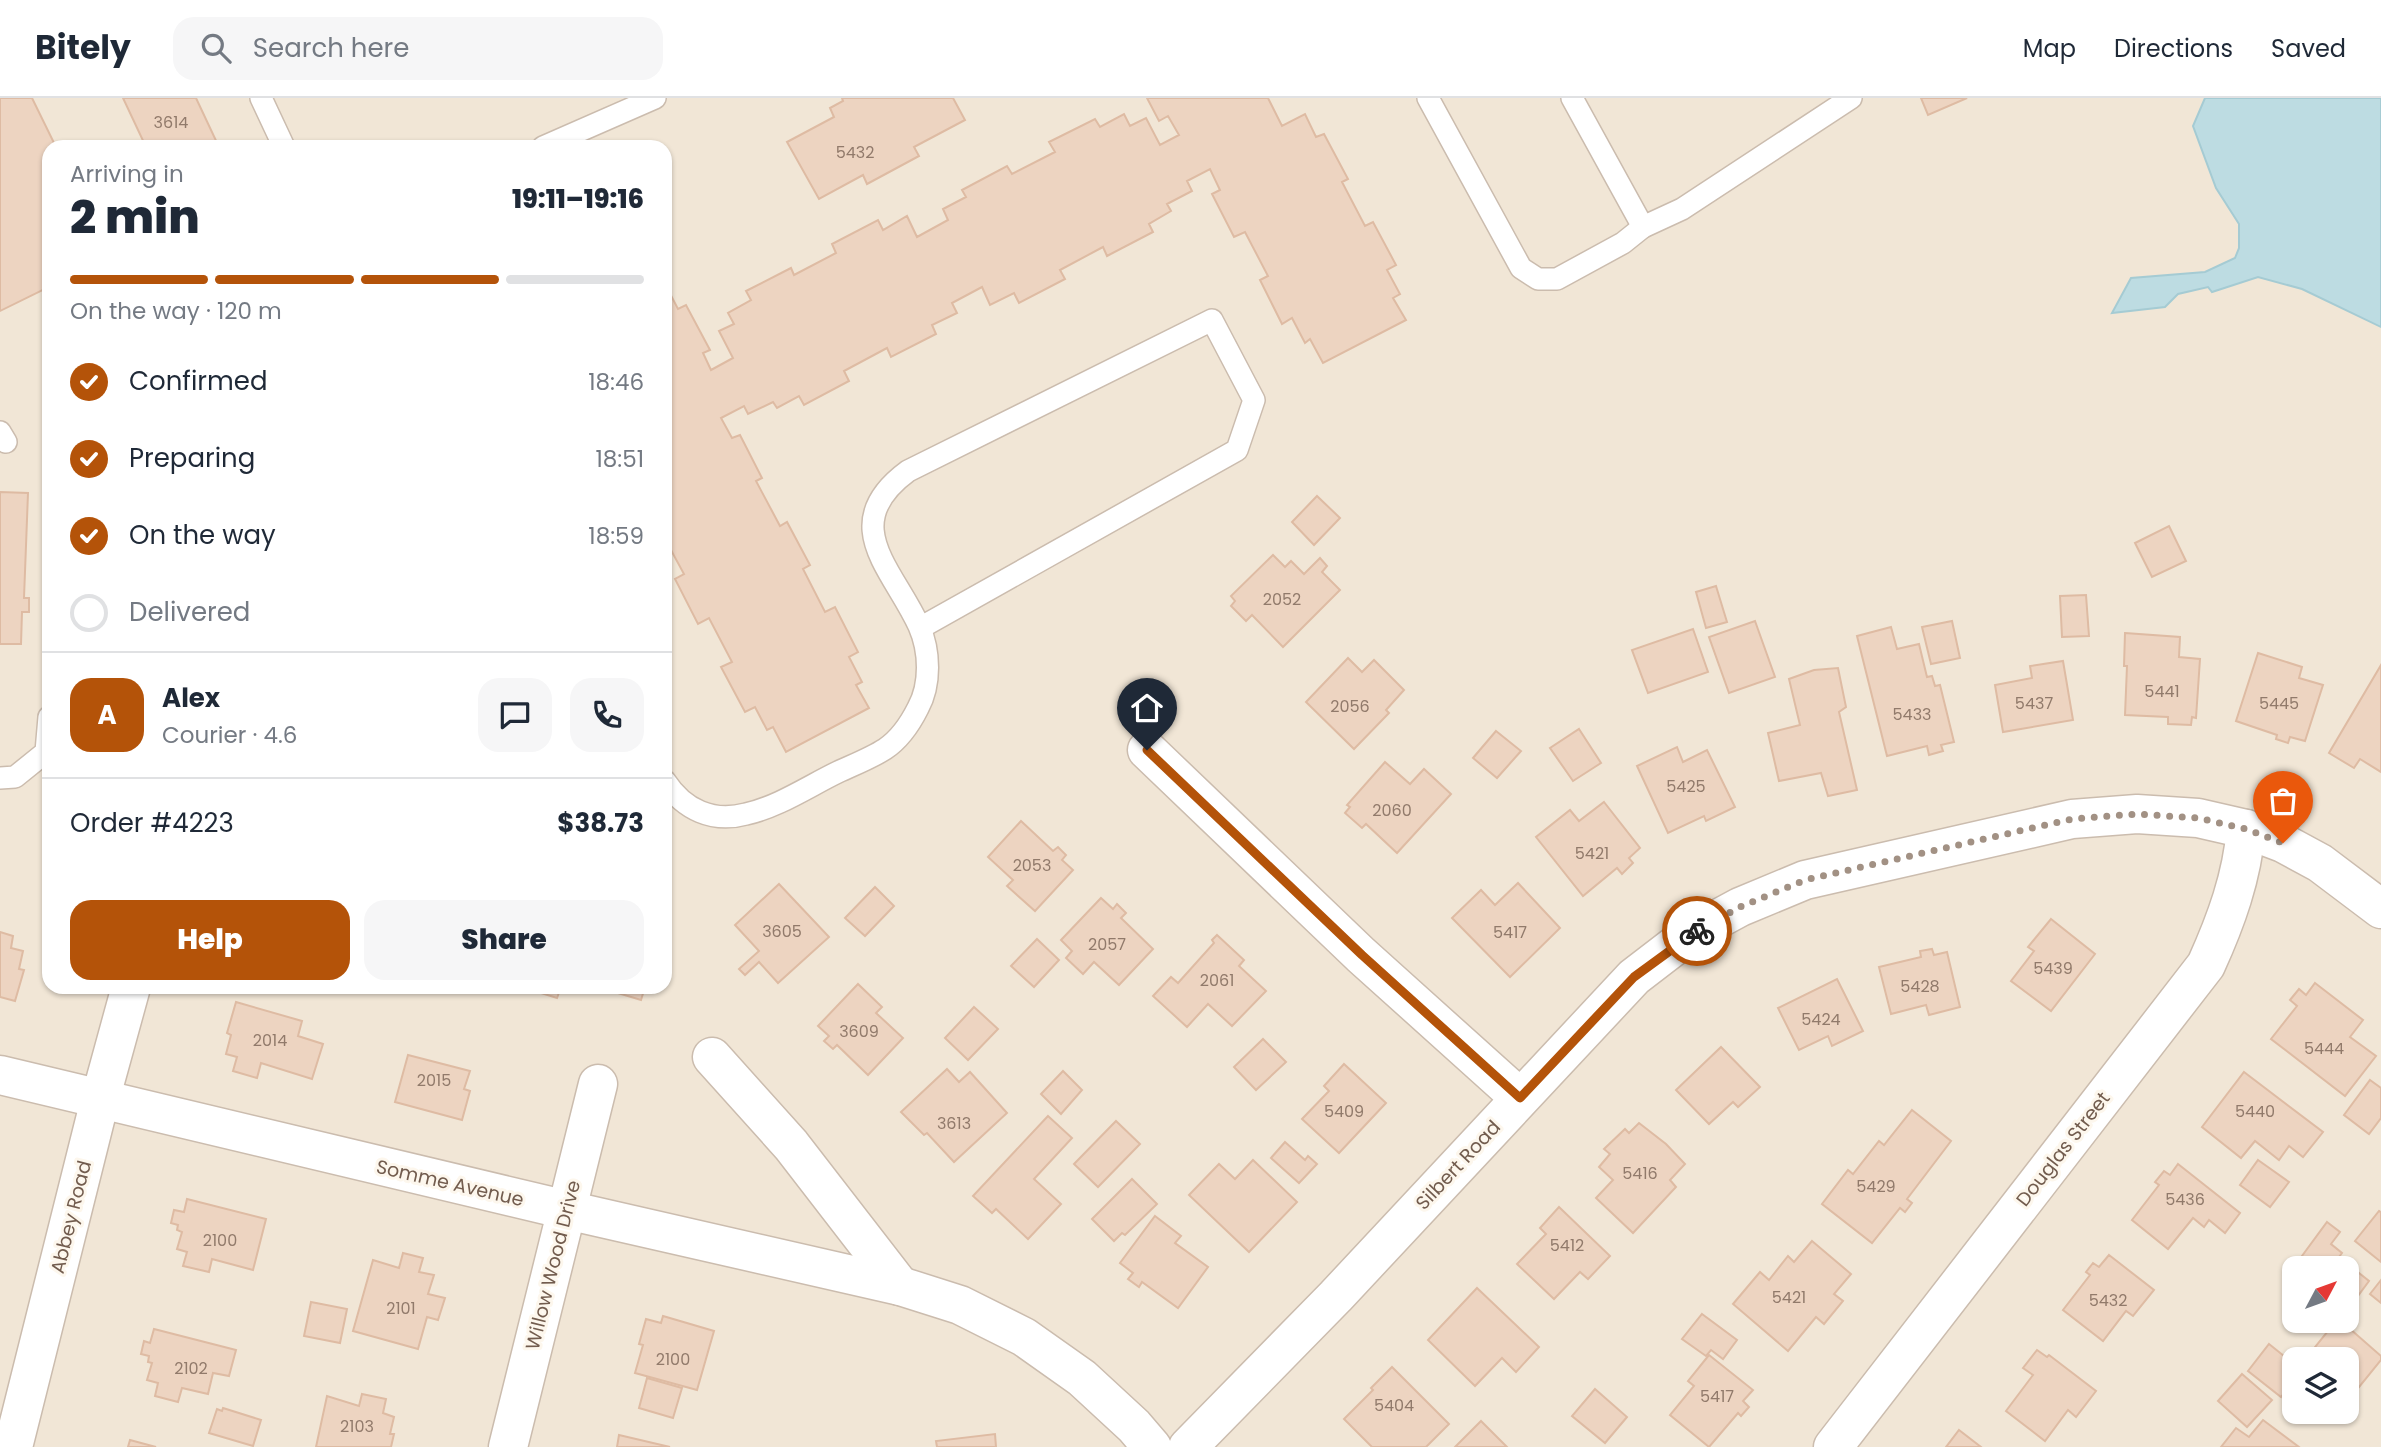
<!DOCTYPE html>
<html lang="en">
<head>
<meta charset="utf-8">
<style>
	:root { --surface:#fff; --page:#f6f6f7; --text:#1f2937; --muted:#747a83; --line:#e0e1e3; --accent:#b45309 }
	body { margin:0; font-family:Poppins,sans-serif; background:var(--page); color:var(--text); height:100vh; display:flex; flex-direction:column; font-size:26px; white-space:nowrap }
	* { box-sizing:border-box; margin:0 }
	p { font-size:23px; color:var(--muted) }
	.icon { flex:none; width:38px; height:38px; fill:none; stroke:currentColor; stroke-width:2; stroke-linecap:round; stroke-linejoin:round }
	.map { position:relative; flex:1; overflow:hidden }
	.panel { position:absolute; left:42px; top:42px; width:630px; height:854px; display:flex; flex-direction:column; background:var(--surface); border-radius:21px; box-shadow:0 2px 5px #0004 }
	.panel>* { flex:none }
	.needle { width:46px; rotate:49deg }
	.tools { position:absolute; left:2282px; top:1158px; display:grid; gap:14px }
	.tools a { display:grid; place-items:center; width:77px; height:77px; border-radius:14px; background:var(--surface); box-shadow:0 2px 5px #0004; font-size:35px }
	.pin { position:absolute; display:grid; place-items:center; width:60px; height:60px; color:#fff; margin:-72px -30px; border-radius:50% 50% 50% 0; rotate:-45deg; box-shadow:0 0 7px #0007 }
	.pin .icon { rotate:45deg }
	.courier { position:absolute; display:grid; place-items:center; width:70px; height:70px; margin:-35px; border:5px solid #b45309; border-radius:50%; background:#fff; color:#222; box-shadow:0 2px 9px #0007 }
	.head em { font-style:normal; font-weight:800 }
	.head div { display:flex; flex-direction:column-reverse }
	.head { display:flex; align-items:center; justify-content:space-between; height:119px; padding:0 28px }
	h1 { font-size:46px; font-weight:800; line-height:52px }
	.bar { display:grid; grid-template-columns:repeat(4,1fr); gap:10px 7px; align-content:center; height:84px; padding:0 28px }
	.bar i { height:9px; border-radius:5px; background:var(--line) }
	.bar .selected { background:var(--accent) }
	.bar p { grid-column:span 4 }
	.line { display:flex; align-items:center; gap:18px; padding:0 28px; border-top:2px solid var(--line) }
	.line div { flex:1 }
	.round { display:grid; place-items:center; flex:none; width:74px; height:74px; border-radius:21px; background:var(--page) }
	ol { padding:0 28px; list-style:none }
	li { display:flex; align-items:center; gap:21px; height:77px }
	li p { margin-inline-start:auto }
	li .icon { padding:7px; border-radius:50%; background:var(--accent); color:#fff; stroke-width:4 }
	li:last-child { color:var(--muted) }
	li i { width:38px; height:38px; border:4px solid var(--line); border-radius:50% }
	.cta { display:flex; gap:14px; margin-top:auto; padding:14px 28px }
	.cta a { flex:1; height:80px; border-radius:21px; background:var(--accent); color:#fff; font-size:28px; font-weight:800; line-height:80px; text-align:center }
	.cta a+a { background:var(--page); color:var(--text) }
	header { display:flex; align-items:center; gap:42px; box-sizing:border-box; height:98px; padding:0 35px; background:var(--surface); border-bottom:2px solid var(--line) }
	header strong { font-size:33px }
	nav { display:flex; gap:38px; margin-inline-start:auto; font-size:24px }
	.search { width:490px; height:63px; background:var(--page); display:flex; align-items:center; gap:18px; box-sizing:border-box; padding:0 24px; border-radius:21px; color:var(--muted); font-size:26px }
	.map>svg:first-child { display:block }
	.residential { fill:#f1e6d6; fill-rule:evenodd }
	.water { fill:#bddce2; stroke:#a5cbd3; stroke-width:2 }
	.building { fill:#edd4c1; stroke:#debba3; stroke-width:2 }
	.lines { fill:none; stroke-linecap:round; stroke-linejoin:round }
	.service-casing { stroke:#cbbcae; stroke-width:24 }
	.minor-casing { stroke:#cbbcae; stroke-width:41 }
	.service { stroke:#fff; stroke-width:21 }
	.minor { stroke:#fff; stroke-width:38 }
	.done { stroke:#a29184; stroke-width:7; stroke-dasharray:0 12.6 }
	.route { stroke:#b45309; stroke-width:9 }
	.labels { text-anchor:middle; dominant-baseline:central; stroke-width:6; stroke-linejoin:round; paint-order:stroke }
	.number-label { font-size:16px; fill:#917a6b }
	.street-label { font-size:19px; fill:#725c4e; stroke:#fdf7ed }
</style>
</head>
<body>
<header>
<strong>Bitely</strong>
<div class="search"><svg class="icon" aria-label="search" viewBox="0 0 24 24"><circle cx="10" cy="10" r="6"/><path d="M15 15l6 6"/></svg>Search here</div>
<nav><a>Map</a><a>Directions</a><a>Saved</a></nav>
</header>
<div class="map">
<svg width="2381" height="1349" viewBox="0 0 2381 1349">
	<rect width="100%" height="100%" fill="#faf3e7"/>
	<path class="residential" d="M 0,0 L 2205,0 L 2193,28 L 2216,90 L 2239,126 L 2239,150 L 2235,160 L 2205,174 L 2131,180 L 2178,196 L 2208,189 L 2212,194 L 2258,179 L 2302,191 L 2381,229 L 2381,1349 L 0,1349 ZM 49,49 L 665,49 L 665,889 L 49,889 ZM 2294,1171 L 2347,1171 L 2347,1223 L 2294,1223 ZM 2294,1262 L 2347,1262 L 2347,1314 L 2294,1314 Z"/>
	<polygon class="water" points="2205,0 2381,0 2381,229 2302,191 2258,179 2212,194 2208,189 2178,196 2165,209 2112,215 2131,180 2205,174 2235,160 2239,150 2239,126 2216,90 2193,28"/>
	<g class="building">
		<polygon points="0,0 32,0 56,49 49,49 49,189 0,213"/>
		<polygon points="123,0 196,0 219,49 146,49"/>
		<polygon points="842,0 953,0 965,22 914,49 919,58 867,86 863,77 819,101 787,44 834,19 830,10 843,3"/>
		<polygon points="1147,0 1268,0 1282,28 1305,16 1316,39 1324,36 1348,81 1342,84 1365,128 1373,124 1396,167 1387,172 1400,196 1393,200 1406,222 1323,265 1310,241 1305,245 1292,220 1282,226 1260,182 1268,178 1245,134 1234,139 1212,96 1220,92 1210,71 1187,83 1192,93 1167,106 1171,113 1149,126 1153,134 1107,158 1103,149 1060,172 1065,181 1019,205 1014,195 990,207 982,189 952,205 957,215 932,227 936,236 891,259 887,250 844,273 849,283 804,307 799,298 777,310 773,304 748,316 744,308 721,320 732,340 740,337 762,380 756,383 780,428 787,424 810,467 803,471 825,514 835,509 858,554 849,559 862,584 856,587 869,610 786,654 773,629 767,632 755,609 745,614 721,569 732,564 709,520 698,526 675,481 684,476 665,441 665,186 678,211 686,207 710,252 703,255 711,272 733,260 719,233 734,226 728,215 751,202 746,193 791,170 794,177 836,155 832,146 878,122 883,132 907,118 917,139 948,122 943,111 966,99 962,92 1007,68 1012,76 1055,54 1049,44 1095,21 1100,29 1124,16 1130,28 1146,20 1160,47 1179,37 1168,18 1159,23"/>
		<polygon points="1921,0 1967,0 1928,17"/>
		<polygon points="0,394 28,395 24,500 29,500 29,514 22,514 21,546 0,546"/>
		<polygon points="1317,398 1340,420 1314,447 1292,424"/>
		<polygon points="2169,428 2186,463 2152,479 2135,445"/>
		<polygon points="1273,457 1285,469 1291,463 1304,476 1320,460 1327,468 1322,474 1340,492 1283,549 1252,517 1246,523 1231,508 1235,503 1231,498"/>
		<polygon points="1716,488 1727,524 1706,530 1696,494"/>
		<polygon points="2086,497 2089,538 2062,539 2060,498"/>
		<polygon points="1755,523 1775,579 1729,595 1709,539"/>
		<polygon points="1952,523 1960,560 1931,566 1922,529"/>
		<polygon points="1891,529 1897,551 1919,546 1927,579 1932,578 1935,588 1940,587 1954,644 1941,647 1943,653 1929,657 1927,648 1887,658 1857,538"/>
		<polygon points="1693,531 1708,574 1648,595 1632,552"/>
		<polygon points="2125,535 2180,539 2179,559 2200,561 2196,620 2192,619 2191,627 2168,626 2168,619 2125,617 2127,568 2124,568"/>
		<polygon points="2258,555 2302,569 2299,580 2323,587 2305,643 2290,639 2288,645 2276,641 2277,637 2236,623"/>
		<polygon points="1348,560 1362,574 1374,562 1404,592 1386,612 1389,615 1354,651 1306,604"/>
		<polygon points="2063,563 2073,622 2003,634 1995,587 2032,580 2030,568"/>
		<polygon points="2381,567 2381,674 2360,661 2354,670 2329,655"/>
		<polygon points="1838,570 1846,609 1839,614 1857,692 1828,698 1821,675 1779,683 1768,635 1800,627 1789,581 1814,572"/>
		<polygon points="1579,631 1601,665 1573,683 1550,650"/>
		<polygon points="1496,633 1521,653 1497,680 1473,660"/>
		<polygon points="1677,649 1683,664 1707,652 1735,709 1706,723 1704,718 1668,735 1637,668"/>
		<polygon points="1385,664 1410,686 1424,671 1451,696 1397,755 1366,726 1362,730 1345,715 1350,709 1347,707"/>
		<polygon points="1604,704 1640,750 1629,760 1633,765 1622,776 1617,770 1583,798 1536,739 1570,712 1579,723"/>
		<polygon points="1021,723 1053,753 1058,749 1066,757 1062,762 1073,772 1035,813 1007,788 1013,782 988,759"/>
		<polygon points="1518,785 1560,830 1510,879 1452,820 1481,792 1495,807"/>
		<polygon points="779,786 829,839 778,885 759,864 745,877 739,871 759,853 735,827"/>
		<polygon points="875,789 894,808 865,838 845,820"/>
		<polygon points="1101,800 1113,811 1117,806 1126,815 1121,820 1153,851 1119,887 1094,864 1083,876 1066,860 1072,853 1061,842"/>
		<polygon points="2051,821 2095,856 2051,913 2011,883 2034,853 2028,849"/>
		<polygon points="0,834 13,838 11,850 23,853 19,871 24,872 15,903 0,899"/>
		<polygon points="1217,837 1244,862 1239,868 1266,893 1232,928 1208,906 1187,929 1153,898 1171,879 1178,885 1214,845 1212,842"/>
		<polygon points="1037,841 1059,862 1034,889 1011,868"/>
		<polygon points="1932,851 1934,857 1947,854 1960,909 1929,917 1926,907 1891,916 1879,869 1921,859 1920,853"/>
		<polygon points="1837,881 1863,933 1832,948 1828,938 1799,952 1778,910"/>
		<polygon points="2315,885 2363,922 2350,939 2376,958 2345,998 2271,941 2297,908 2290,902 2299,891 2306,897"/>
		<polygon points="858,886 882,909 876,915 903,940 868,977 837,947 833,951 824,943 829,938 818,928"/>
		<polygon points="522,889 561,889 557,900"/>
		<polygon points="598,889 645,889 641,902"/>
		<polygon points="236,904 302,923 298,938 323,946 312,981 261,965 257,980 233,973 237,959 226,956 231,937 227,935"/>
		<polygon points="974,909 998,931 968,962 945,940"/>
		<polygon points="1263,941 1286,964 1256,992 1234,969"/>
		<polygon points="1721,949 1760,989 1738,1009 1733,1004 1709,1026 1676,992"/>
		<polygon points="408,957 470,973 464,991 470,993 462,1022 395,1004"/>
		<polygon points="1344,966 1386,1005 1339,1055 1302,1021 1329,993 1324,988"/>
		<polygon points="947,971 959,984 970,974 1007,1015 954,1064 927,1035 924,1037 901,1014"/>
		<polygon points="1063,973 1082,992 1061,1016 1041,996"/>
		<polygon points="2244,974 2323,1034 2303,1059 2289,1048 2279,1062 2255,1043 2241,1060 2202,1029"/>
		<polygon points="2370,982 2381,990 2381,1020 2369,1036 2344,1017"/>
		<polygon points="1912,1012 1951,1043 1907,1101 1912,1105 1905,1114 1900,1110 1872,1145 1822,1106 1848,1072 1853,1076 1879,1043 1884,1047"/>
		<polygon points="1048,1018 1072,1040 1034,1081 1061,1106 1028,1141 996,1111 992,1115 973,1098"/>
		<polygon points="1116,1023 1140,1046 1098,1089 1074,1066"/>
		<polygon points="1639,1025 1666,1046 1685,1066 1670,1082 1676,1089 1633,1135 1596,1100 1613,1082 1599,1069 1610,1056 1604,1051 1625,1031 1629,1035"/>
		<polygon points="1285,1044 1305,1062 1308,1058 1317,1066 1299,1085 1271,1060"/>
		<polygon points="1253,1062 1297,1104 1249,1154 1189,1097 1219,1066 1235,1081"/>
		<polygon points="2258,1062 2289,1084 2270,1109 2240,1087"/>
		<polygon points="2178,1066 2240,1115 2225,1135 2209,1122 2204,1129 2193,1120 2168,1151 2132,1122 2159,1087 2155,1084 2164,1073 2170,1077"/>
		<polygon points="1132,1081 1157,1106 1125,1137 1122,1135 1114,1143 1092,1121"/>
		<polygon points="187,1101 266,1121 253,1172 212,1161 209,1174 183,1168 187,1154 177,1151 182,1134 177,1132 178,1127 171,1125 174,1112 184,1114"/>
		<polygon points="1559,1109 1610,1158 1588,1181 1580,1174 1554,1201 1517,1166 1546,1136 1540,1130"/>
		<polygon points="2379,1113 2381,1114 2381,1164 2355,1143"/>
		<polygon points="1155,1118 1181,1138 1175,1145 1208,1169 1178,1210 1142,1184 1139,1189 1128,1181 1133,1175 1120,1165"/>
		<polygon points="2327,1124 2340,1134 2331,1146 2342,1155 2339,1159 2369,1183 2352,1206 2347,1202 2347,1171 2310,1171 2299,1162"/>
		<polygon points="1812,1143 1851,1176 1834,1196 1843,1203 1824,1226 1816,1219 1788,1253 1733,1206 1760,1174 1769,1182 1788,1158 1794,1164"/>
		<polygon points="403,1155 423,1160 419,1174 434,1177 428,1196 445,1200 438,1222 427,1219 418,1251 353,1233 373,1162 399,1170"/>
		<polygon points="2109,1157 2154,1192 2133,1218 2126,1213 2103,1243 2063,1212 2090,1177 2086,1174 2093,1165 2099,1169"/>
		<polygon points="2381,1182 2381,1205 2370,1196"/>
		<polygon points="1477,1190 1539,1249 1516,1274 1502,1260 1475,1288 1428,1242"/>
		<polygon points="311,1204 347,1211 340,1245 304,1238"/>
		<polygon points="1702,1216 1737,1242 1723,1261 1711,1252 1706,1258 1682,1241"/>
		<polygon points="663,1218 714,1233 697,1292 635,1275 643,1247 639,1246 646,1221 661,1225"/>
		<polygon points="2336,1223 2341,1223 2381,1258 2381,1262 2347,1304 2347,1262 2315,1262 2321,1254 2315,1249"/>
		<polygon points="154,1231 236,1252 229,1278 213,1275 208,1296 182,1290 178,1304 155,1298 158,1285 147,1282 152,1265 148,1264 149,1258 141,1256 144,1243 150,1245"/>
		<polygon points="2269,1246 2294,1266 2294,1282 2281,1299 2248,1273"/>
		<polygon points="2037,1252 2047,1259 2049,1257 2096,1293 2076,1319 2068,1312 2045,1343 2006,1313 2033,1277 2023,1270"/>
		<polygon points="1709,1257 1753,1292 1743,1303 1749,1309 1741,1318 1738,1315 1709,1349 1670,1317 1694,1288 1688,1283"/>
		<polygon points="1392,1269 1449,1326 1426,1349 1372,1349 1344,1321 1373,1292 1371,1290"/>
		<polygon points="2242,1276 2272,1302 2247,1329 2218,1303"/>
		<polygon points="647,1280 682,1290 673,1320 639,1310"/>
		<polygon points="1595,1291 1627,1319 1605,1345 1572,1318"/>
		<polygon points="362,1296 386,1301 383,1315 394,1319 390,1336 394,1336 391,1349 316,1349 327,1298 359,1308"/>
		<polygon points="223,1310 261,1322 253,1348 209,1335 217,1311 222,1313"/>
		<polygon points="2307,1314 2326,1314 2319,1324"/>
		<polygon points="2263,1322 2299,1349 2221,1349 2236,1330 2249,1339"/>
		<polygon points="1481,1323 1507,1349 1455,1349"/>
		<polygon points="1959,1332 1981,1349 1946,1349"/>
		<polygon points="995,1336 996,1349 937,1349 936,1343"/>
		<polygon points="619,1337 670,1349 617,1349"/>
		<polygon points="130,1342 156,1349 128,1349"/>
	</g>
	<g class="lines">
		<defs>
			<g id="service">
				<polyline points="261,0 284,49"/>
				<polyline points="1428,0 1521,170 1538,181 1557,181 1623,145 1643,129 1682,111 1851,0"/>
				<polyline points="1572,0 1643,129"/>
				<polyline points="543,49 655,0"/>
				<polyline points="0,334 6,344"/>
				<polyline points="0,680 15,679 46,654 49,619"/>
				<path d="M 665,683 C 684,712 713,725 746,716 C 778,709 809,688 838,674 C 853,667 871,660 885,651 C 900,641 910,626 918,610 C 931,586 930,553 919,528 C 893,471 836,426 908,373 L 1212,222 L 1254,302 L 1237,352 L 920,530"/>
			</g>
			<g id="minor">
				<polyline points="1147,652 1361,857 1520,1000"/>
				<polyline points="712,959 791,1047 900,1188"/>
				<polyline points="0,977 567,1112 900,1188 960,1207 1024,1239 1082,1280 1134,1328 1152,1349"/>
				<polyline points="13,1349 100,1002 131,889"/>
				<polyline points="508,1349 598,986"/>
				<polyline points="1188,1349 1336,1198 1634,879 1690,836 1740,809 1805,782 2072,721 2137,716 2198,720 2246,731 2283,745 2320,765 2381,811"/>
				<path d="M 1833,1349 L 2206,867 C 2226,823 2242,779 2246,731"/>
			</g>
		</defs>
		<use href="#service" class="service-casing"/>
		<use href="#minor" class="minor-casing"/>
		<use href="#service" class="service"/>
		<use href="#minor" class="minor"/>
	</g>
	<g class="lines">
		<polyline class="done" points="1697,833 1740,809 1805,782 2072,721 2137,716 2198,720 2246,731 2283,745"/>
		<polyline class="route" points="1147,652 1362,857 1520,1000 1634,879 1697,833"/>
	</g>
	<g class="labels">
		<g class="number-label">
			<text x="171" y="24">3614</text>
			<text x="855" y="54">5432</text>
			<text x="1282" y="501">2052</text>
			<text x="2162" y="593">5441</text>
			<text x="2034" y="605">5437</text>
			<text x="2279" y="605">5445</text>
			<text x="1350" y="608">2056</text>
			<text x="1912" y="616">5433</text>
			<text x="1686" y="688">5425</text>
			<text x="1392" y="712">2060</text>
			<text x="1592" y="755">5421</text>
			<text x="1032" y="767">2053</text>
			<text x="782" y="833">3605</text>
			<text x="1510" y="834">5417</text>
			<text x="1107" y="846">2057</text>
			<text x="2053" y="870">5439</text>
			<text x="1217" y="882">2061</text>
			<text x="1920" y="888">5428</text>
			<text x="1821" y="921">5424</text>
			<text x="859" y="933">3609</text>
			<text x="270" y="942">2014</text>
			<text x="2324" y="950">5444</text>
			<text x="434" y="982">2015</text>
			<text x="1344" y="1013">5409</text>
			<text x="2255" y="1013">5440</text>
			<text x="954" y="1025">3613</text>
			<text x="1640" y="1075">5416</text>
			<text x="1876" y="1088">5429</text>
			<text x="2185" y="1101">5436</text>
			<text x="220" y="1142">2100</text>
			<text x="1567" y="1147">5412</text>
			<text x="1789" y="1199">5421</text>
			<text x="2108" y="1202">5432</text>
			<text x="401" y="1210">2101</text>
			<text x="673" y="1261">2100</text>
			<text x="191" y="1270">2102</text>
			<text x="1717" y="1298">5417</text>
			<text x="1394" y="1307">5404</text>
			<text x="357" y="1328">2103</text>
		</g>
		<g class="street-label">
			<text transform="translate(2063 1051) rotate(-52)">Douglas Street</text>
			<text transform="translate(1458 1067) rotate(-47)">Silbert Road</text>
			<text transform="translate(450 1085) rotate(13)">Somme Avenue</text>
			<text transform="translate(71 1119) rotate(-76)">Abbey Road</text>
			<text transform="translate(553 1167) rotate(-76)">Willow Wood Drive</text>
		</g>
	</g>
</svg>
<div class="tools">
<a><svg class="needle" viewBox="-14 -14 28 28"><path d="M0-13l5 13h-10z" fill="#e53935"/><path d="M0 13l5-13h-10z" fill="#747a83"/></svg></a>
<a><svg class="icon" aria-label="layers" viewBox="0 0 24 24"><path d="M12 4l9 5-9 5-9-5zM3 14l9 5 9-5"/></svg></a>
</div>
<div class="pin" style="left:2283px;top:745px;background:#ea580c"><svg class="icon" aria-label="bag" viewBox="0 0 24 24"><path d="M5 8h14l-1 12H6zM9 8a3 3 0 0 1 6 0"/></svg></div>
<div class="pin" style="left:1147px;top:652px;background:#1f2937"><svg class="icon" aria-label="home" viewBox="0 0 24 24"><path d="M3 11l9-7 9 7M6 9v11h12V9"/></svg></div>
<div class="courier" style="left:1697px;top:833px"><svg class="icon" aria-label="bike" viewBox="0 0 24 24"><circle cx="6" cy="16" r="4"/><circle cx="18" cy="16" r="4"/><path d="M6 16l4-8h5l3 8M10 8l3 8H6M13 5h3"/></svg></div>
<section class="panel">
<div class="head"><div><h1>2 min</h1><p>Arriving in</p></div><em>19:11–19:16</em></div>
<div class="bar"><i class="selected"></i><i class="selected"></i><i class="selected"></i><i></i><p>On the way · 120 m</p></div>
<ol>
<li><svg class="icon" aria-label="check" viewBox="0 0 24 24"><path d="M5 12l5 5 9-10"/></svg>Confirmed<p>18:46</p></li>
<li><svg class="icon" aria-label="check" viewBox="0 0 24 24"><path d="M5 12l5 5 9-10"/></svg>Preparing<p>18:51</p></li>
<li><svg class="icon" aria-label="check" viewBox="0 0 24 24"><path d="M5 12l5 5 9-10"/></svg>On the way<p>18:59</p></li>
<li><i></i>Delivered</li>
</ol>
<div class="line" style="height:126px"><b class="round" style="background:var(--accent);color:#fff">A</b><div><b>Alex</b><p>Courier · 4.6</p></div><a class="round"><svg class="icon" aria-label="chat" viewBox="0 0 24 24"><path d="M4 5h16v11H9l-5 4z"/></svg></a><a class="round"><svg class="icon" aria-label="phone" viewBox="0 0 24 24"><path d="M5 4h4l2 5-3 2q2 4 5 5l2-3 5 2v4C11 20 4 13 5 4z"/></svg></a></div>
<div class="line" style="height:91px"><div>Order #4223</div><b>$38.73</b></div>
<div class="cta"><a>Help</a><a>Share</a></div>
</section>
</div>
</body>
</html>
